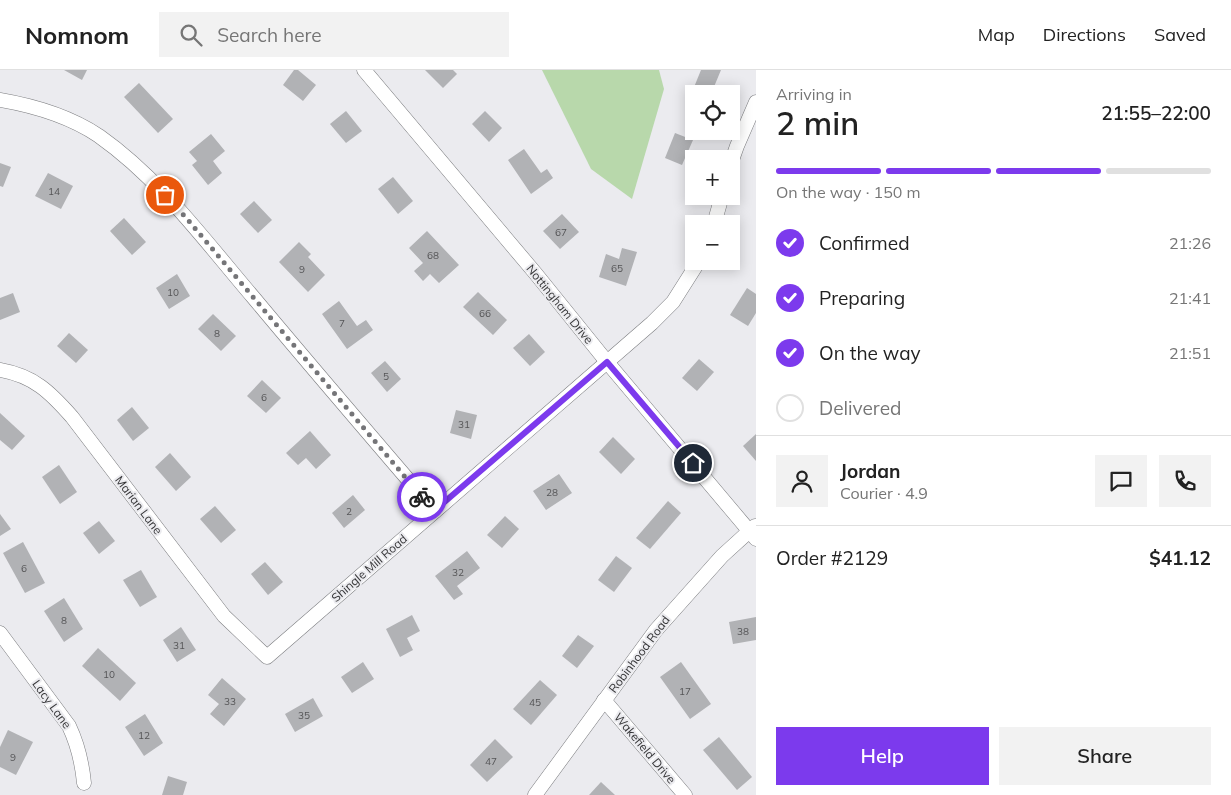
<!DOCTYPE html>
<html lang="en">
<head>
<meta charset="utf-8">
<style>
	:root { --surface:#fff; --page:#f2f2f2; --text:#222; --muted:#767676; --line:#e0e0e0; --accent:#7c3aed }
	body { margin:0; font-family:Mulish,sans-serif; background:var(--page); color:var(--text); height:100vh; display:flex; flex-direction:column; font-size:19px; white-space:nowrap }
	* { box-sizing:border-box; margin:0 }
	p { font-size:16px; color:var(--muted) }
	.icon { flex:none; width:28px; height:28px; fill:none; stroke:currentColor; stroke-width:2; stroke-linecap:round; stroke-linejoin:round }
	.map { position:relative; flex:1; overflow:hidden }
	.drawer { display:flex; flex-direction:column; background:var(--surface); width:475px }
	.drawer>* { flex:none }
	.fabs { position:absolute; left:685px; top:15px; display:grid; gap:10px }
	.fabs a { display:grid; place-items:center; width:55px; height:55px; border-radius:0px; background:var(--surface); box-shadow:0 2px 12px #0003; font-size:25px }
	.pin { position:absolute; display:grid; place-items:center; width:42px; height:42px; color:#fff; margin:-21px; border:2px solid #fff; border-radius:50%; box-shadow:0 1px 5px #0007 }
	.courier { position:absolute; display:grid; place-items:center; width:50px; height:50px; margin:-25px; border:4px solid #7c3aed; border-radius:50%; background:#fff; color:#222; box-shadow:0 1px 6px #0007 }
	.overview em { font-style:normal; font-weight:600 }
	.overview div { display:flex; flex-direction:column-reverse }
	.overview { display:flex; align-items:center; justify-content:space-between; height:85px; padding:0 20px }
	h1 { font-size:32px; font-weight:600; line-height:38px }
	.bar { display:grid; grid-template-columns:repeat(4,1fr); gap:8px 5px; align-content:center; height:60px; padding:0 20px }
	.bar i { height:6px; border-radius:4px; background:var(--line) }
	.bar .selected { background:var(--accent) }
	.bar p { grid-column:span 4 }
	.line { display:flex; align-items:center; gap:12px; padding:0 20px; border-top:1px solid var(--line) }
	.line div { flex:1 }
	.round { display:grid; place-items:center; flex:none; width:52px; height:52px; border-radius:0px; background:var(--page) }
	ol { padding:0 20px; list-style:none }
	li { display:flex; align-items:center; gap:15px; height:55px }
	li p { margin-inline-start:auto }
	li .icon { padding:5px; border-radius:50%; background:var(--accent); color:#fff; stroke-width:4 }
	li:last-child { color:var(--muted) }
	li i { width:28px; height:28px; border:2px solid var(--line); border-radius:50% }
	.action { display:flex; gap:10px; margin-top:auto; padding:10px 20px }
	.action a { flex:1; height:58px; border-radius:0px; background:var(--accent); color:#fff; font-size:20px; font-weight:600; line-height:58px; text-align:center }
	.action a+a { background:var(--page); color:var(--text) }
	header { display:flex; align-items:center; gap:30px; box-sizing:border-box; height:70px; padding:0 25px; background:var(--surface); border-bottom:1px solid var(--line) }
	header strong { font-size:24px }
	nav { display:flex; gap:28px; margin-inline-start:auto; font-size:18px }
	.search { width:350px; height:45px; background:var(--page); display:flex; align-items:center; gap:12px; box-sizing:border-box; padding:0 18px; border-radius:0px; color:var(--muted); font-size:19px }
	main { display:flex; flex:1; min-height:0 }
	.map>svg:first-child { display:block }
	.green { fill:#b8d8ab }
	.building { fill:#b1b2b5 }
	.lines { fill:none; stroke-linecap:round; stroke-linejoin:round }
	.street-casing { stroke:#7b7c7f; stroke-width:15 }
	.street { stroke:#fff; stroke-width:14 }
	.done { stroke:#757578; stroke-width:5; stroke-dasharray:0 9 }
	.route { stroke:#7c3aed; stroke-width:6 }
	.labels { text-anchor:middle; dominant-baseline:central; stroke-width:4; stroke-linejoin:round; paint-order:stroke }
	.number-label { font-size:10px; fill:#555557 }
	.street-label { font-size:12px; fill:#363638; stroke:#ebebef }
</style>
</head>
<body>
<header>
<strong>Nomnom</strong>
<div class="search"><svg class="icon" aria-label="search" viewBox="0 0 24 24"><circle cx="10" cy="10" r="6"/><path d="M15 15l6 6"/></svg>Search here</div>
<nav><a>Map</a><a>Directions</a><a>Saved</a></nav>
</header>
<main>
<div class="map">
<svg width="756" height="725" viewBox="0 0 756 725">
	<rect width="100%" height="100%" fill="#ebebef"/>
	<polygon class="green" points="542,0 659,0 664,19 632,129 591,99"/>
	<g class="building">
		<polygon points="64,0 87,0 82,10"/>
		<polygon points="294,0 298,0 316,15 303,31 283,15"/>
		<polygon points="425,0 453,0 457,4 443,18"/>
		<polygon points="701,0 721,0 711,24 694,24 694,35 688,32"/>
		<polygon points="139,13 173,49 158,63 124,27"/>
		<polygon points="346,41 362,61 346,73 330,54"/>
		<polygon points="485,41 502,58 489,72 472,54"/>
		<polygon points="675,63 693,70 682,95 665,88"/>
		<polygon points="211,64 225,81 213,91 222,103 208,115 192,95 197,91 189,82"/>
		<polygon points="524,79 541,103 547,99 553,108 531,124 508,90"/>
		<polygon points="0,93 11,97 3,117 0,116"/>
		<polygon points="48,103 73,116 61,139 35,126"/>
		<polygon points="393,107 413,131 398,144 378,119"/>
		<polygon points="254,131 272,150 258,163 240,144"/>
		<polygon points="562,144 579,162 560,179 543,161"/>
		<polygon points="124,148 146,172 132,185 110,161"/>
		<polygon points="427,161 459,195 439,213 430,204 423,211 414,201 423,193 409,178"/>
		<polygon points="299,172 311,184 308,187 325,205 308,222 279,192"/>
		<polygon points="622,178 637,182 626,216 599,207 606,184 619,189"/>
		<polygon points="177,204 190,226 169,239 156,218"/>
		<polygon points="747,218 756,224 756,243 748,256 730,245"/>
		<polygon points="478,222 507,250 493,265 463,237"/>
		<polygon points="13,223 20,242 0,250 0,228"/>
		<polygon points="339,231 357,256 366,250 373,260 347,279 322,244"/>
		<polygon points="213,244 236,266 221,281 198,259"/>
		<polygon points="69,263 88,280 76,293 57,276"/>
		<polygon points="529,264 545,282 530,296 513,278"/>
		<polygon points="699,289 714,302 697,321 682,308"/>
		<polygon points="385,291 401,309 387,322 371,303"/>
		<polygon points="262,310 281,328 266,343 247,326"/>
		<polygon points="132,337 149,358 133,371 117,350"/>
		<polygon points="456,340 477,345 471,369 450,363"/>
		<polygon points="0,343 25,366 12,380 0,370"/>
		<polygon points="310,361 331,385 316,399 306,388 298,395 286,383"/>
		<polygon points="756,364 756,391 743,376"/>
		<polygon points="613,367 635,389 621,404 599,382"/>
		<polygon points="170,383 191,407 176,421 155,397"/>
		<polygon points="59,395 77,422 60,434 42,407"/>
		<polygon points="559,404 572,423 546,440 533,421"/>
		<polygon points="353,425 365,440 344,458 332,443"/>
		<polygon points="668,431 681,443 650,479 636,468"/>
		<polygon points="215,436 236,460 221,473 200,449"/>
		<polygon points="0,444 11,459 0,466"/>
		<polygon points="505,446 519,459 502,478 487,465"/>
		<polygon points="99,451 115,471 99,484 83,463"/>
		<polygon points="23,472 45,513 25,523 3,483"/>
		<polygon points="467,481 480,498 457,516 463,524 454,530 435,506"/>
		<polygon points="616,486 632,498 614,522 598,510"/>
		<polygon points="265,492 283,512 268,525 251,504"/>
		<polygon points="141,500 157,527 140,537 123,510"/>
		<polygon points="64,528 83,559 64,572 44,541"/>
		<polygon points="412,545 420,561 407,568 413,580 400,587 386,559"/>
		<polygon points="756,547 756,570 733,574 729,552"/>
		<polygon points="181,557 196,580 177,592 163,570"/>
		<polygon points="578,565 594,576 577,598 562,586"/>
		<polygon points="98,578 136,613 120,631 82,596"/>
		<polygon points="363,592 374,609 352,623 341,607"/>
		<polygon points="681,592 711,634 690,649 660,607"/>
		<polygon points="222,608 246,629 224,656 210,644 219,634 208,625"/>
		<polygon points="540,610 557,625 531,655 513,639"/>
		<polygon points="313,628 323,646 295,662 285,644"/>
		<polygon points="145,644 163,673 144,686 125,657"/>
		<polygon points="8,660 33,672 16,705 0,697 0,677"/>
		<polygon points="719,667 752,707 737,720 703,680"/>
		<polygon points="495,669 513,687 487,712 470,695"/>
		<polygon points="168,706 187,712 183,725 162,725"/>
		<polygon points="601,712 615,725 589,725"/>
	</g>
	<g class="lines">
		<defs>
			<g id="street">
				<polyline points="364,0 536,204 607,292 756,469"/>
				<path d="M 0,30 C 35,36 69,46 99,66 C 160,109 205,171 253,227 C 313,299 374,370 435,441"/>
				<polyline points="731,93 737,76 756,32"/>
				<polyline points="714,154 722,126"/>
				<path d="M 0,300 C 34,306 50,322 72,347 L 224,546 L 267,587 L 652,253 L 673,232 L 699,191"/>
				<path d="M 0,563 L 69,656 C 78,675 82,692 84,713"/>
				<polyline points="604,630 685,725"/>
				<polyline points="535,725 656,560 722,486 755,456"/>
			</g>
		</defs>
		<use href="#street" class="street-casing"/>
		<use href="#street" class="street"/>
	</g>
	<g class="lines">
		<polyline class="done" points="165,125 188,150 422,427"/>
		<polyline class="route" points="422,427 434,441 607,292 693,393"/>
	</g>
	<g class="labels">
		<g class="number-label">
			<text x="54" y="121">14</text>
			<text x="561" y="162">67</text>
			<text x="433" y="185">68</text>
			<text x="617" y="198">65</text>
			<text x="302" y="199">9</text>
			<text x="173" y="222">10</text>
			<text x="485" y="243">66</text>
			<text x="342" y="253">7</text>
			<text x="217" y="263">8</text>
			<text x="386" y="306">5</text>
			<text x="264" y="327">6</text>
			<text x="464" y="354">31</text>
			<text x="552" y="422">28</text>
			<text x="349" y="441">2</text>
			<text x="24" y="498">6</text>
			<text x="458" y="502">32</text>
			<text x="64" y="550">8</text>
			<text x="743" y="561">38</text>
			<text x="179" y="575">31</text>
			<text x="109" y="604">10</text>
			<text x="685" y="621">17</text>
			<text x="230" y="631">33</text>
			<text x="535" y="632">45</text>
			<text x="304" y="645">35</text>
			<text x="144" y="665">12</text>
			<text x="13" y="687">9</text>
			<text x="491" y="691">47</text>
		</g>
		<g class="street-label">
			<text transform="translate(560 234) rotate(51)">Nottingham Drive</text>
			<text transform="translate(139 435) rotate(53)">Marian Lane</text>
			<text transform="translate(369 498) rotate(-41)">Shingle Mill Road</text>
			<text transform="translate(639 584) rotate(-53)">Robinhood Road</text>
			<text transform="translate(52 634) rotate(54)">Lacy Lane</text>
			<text transform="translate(645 678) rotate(50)">Wakefield Drive</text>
		</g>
	</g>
</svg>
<div class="fabs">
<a><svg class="icon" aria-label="locate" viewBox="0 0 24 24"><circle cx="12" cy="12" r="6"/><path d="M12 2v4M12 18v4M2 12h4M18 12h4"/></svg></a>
<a>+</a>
<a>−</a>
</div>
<div class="pin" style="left:165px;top:125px;background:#ea580c"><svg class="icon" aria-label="bag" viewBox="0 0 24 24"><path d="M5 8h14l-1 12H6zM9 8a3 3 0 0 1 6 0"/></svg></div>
<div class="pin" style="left:693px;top:393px;background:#1f2937"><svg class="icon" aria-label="home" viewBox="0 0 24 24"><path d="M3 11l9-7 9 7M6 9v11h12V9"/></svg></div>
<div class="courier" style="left:422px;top:427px"><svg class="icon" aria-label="bike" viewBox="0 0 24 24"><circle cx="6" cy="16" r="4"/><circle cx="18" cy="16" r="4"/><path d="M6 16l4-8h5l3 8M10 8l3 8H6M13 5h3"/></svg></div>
</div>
<section class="drawer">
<div class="overview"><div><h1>2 min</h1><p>Arriving in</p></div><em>21:55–22:00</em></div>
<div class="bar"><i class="selected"></i><i class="selected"></i><i class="selected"></i><i></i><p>On the way · 150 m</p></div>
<ol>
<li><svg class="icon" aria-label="check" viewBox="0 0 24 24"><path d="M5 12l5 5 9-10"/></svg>Confirmed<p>21:26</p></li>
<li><svg class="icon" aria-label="check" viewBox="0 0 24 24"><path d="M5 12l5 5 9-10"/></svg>Preparing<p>21:41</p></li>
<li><svg class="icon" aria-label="check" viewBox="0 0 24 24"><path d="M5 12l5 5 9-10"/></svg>On the way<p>21:51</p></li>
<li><i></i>Delivered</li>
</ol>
<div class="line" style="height:90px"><a class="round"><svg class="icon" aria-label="person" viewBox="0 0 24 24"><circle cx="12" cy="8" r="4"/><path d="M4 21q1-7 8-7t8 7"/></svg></a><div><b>Jordan</b><p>Courier · 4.9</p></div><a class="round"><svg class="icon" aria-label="chat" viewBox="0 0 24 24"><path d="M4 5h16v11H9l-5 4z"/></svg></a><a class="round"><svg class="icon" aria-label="phone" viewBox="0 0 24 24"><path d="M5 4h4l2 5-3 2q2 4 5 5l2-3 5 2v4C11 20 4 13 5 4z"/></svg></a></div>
<div class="line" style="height:65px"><div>Order #2129</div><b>$41.12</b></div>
<div class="action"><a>Help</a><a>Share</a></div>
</section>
</main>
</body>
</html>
